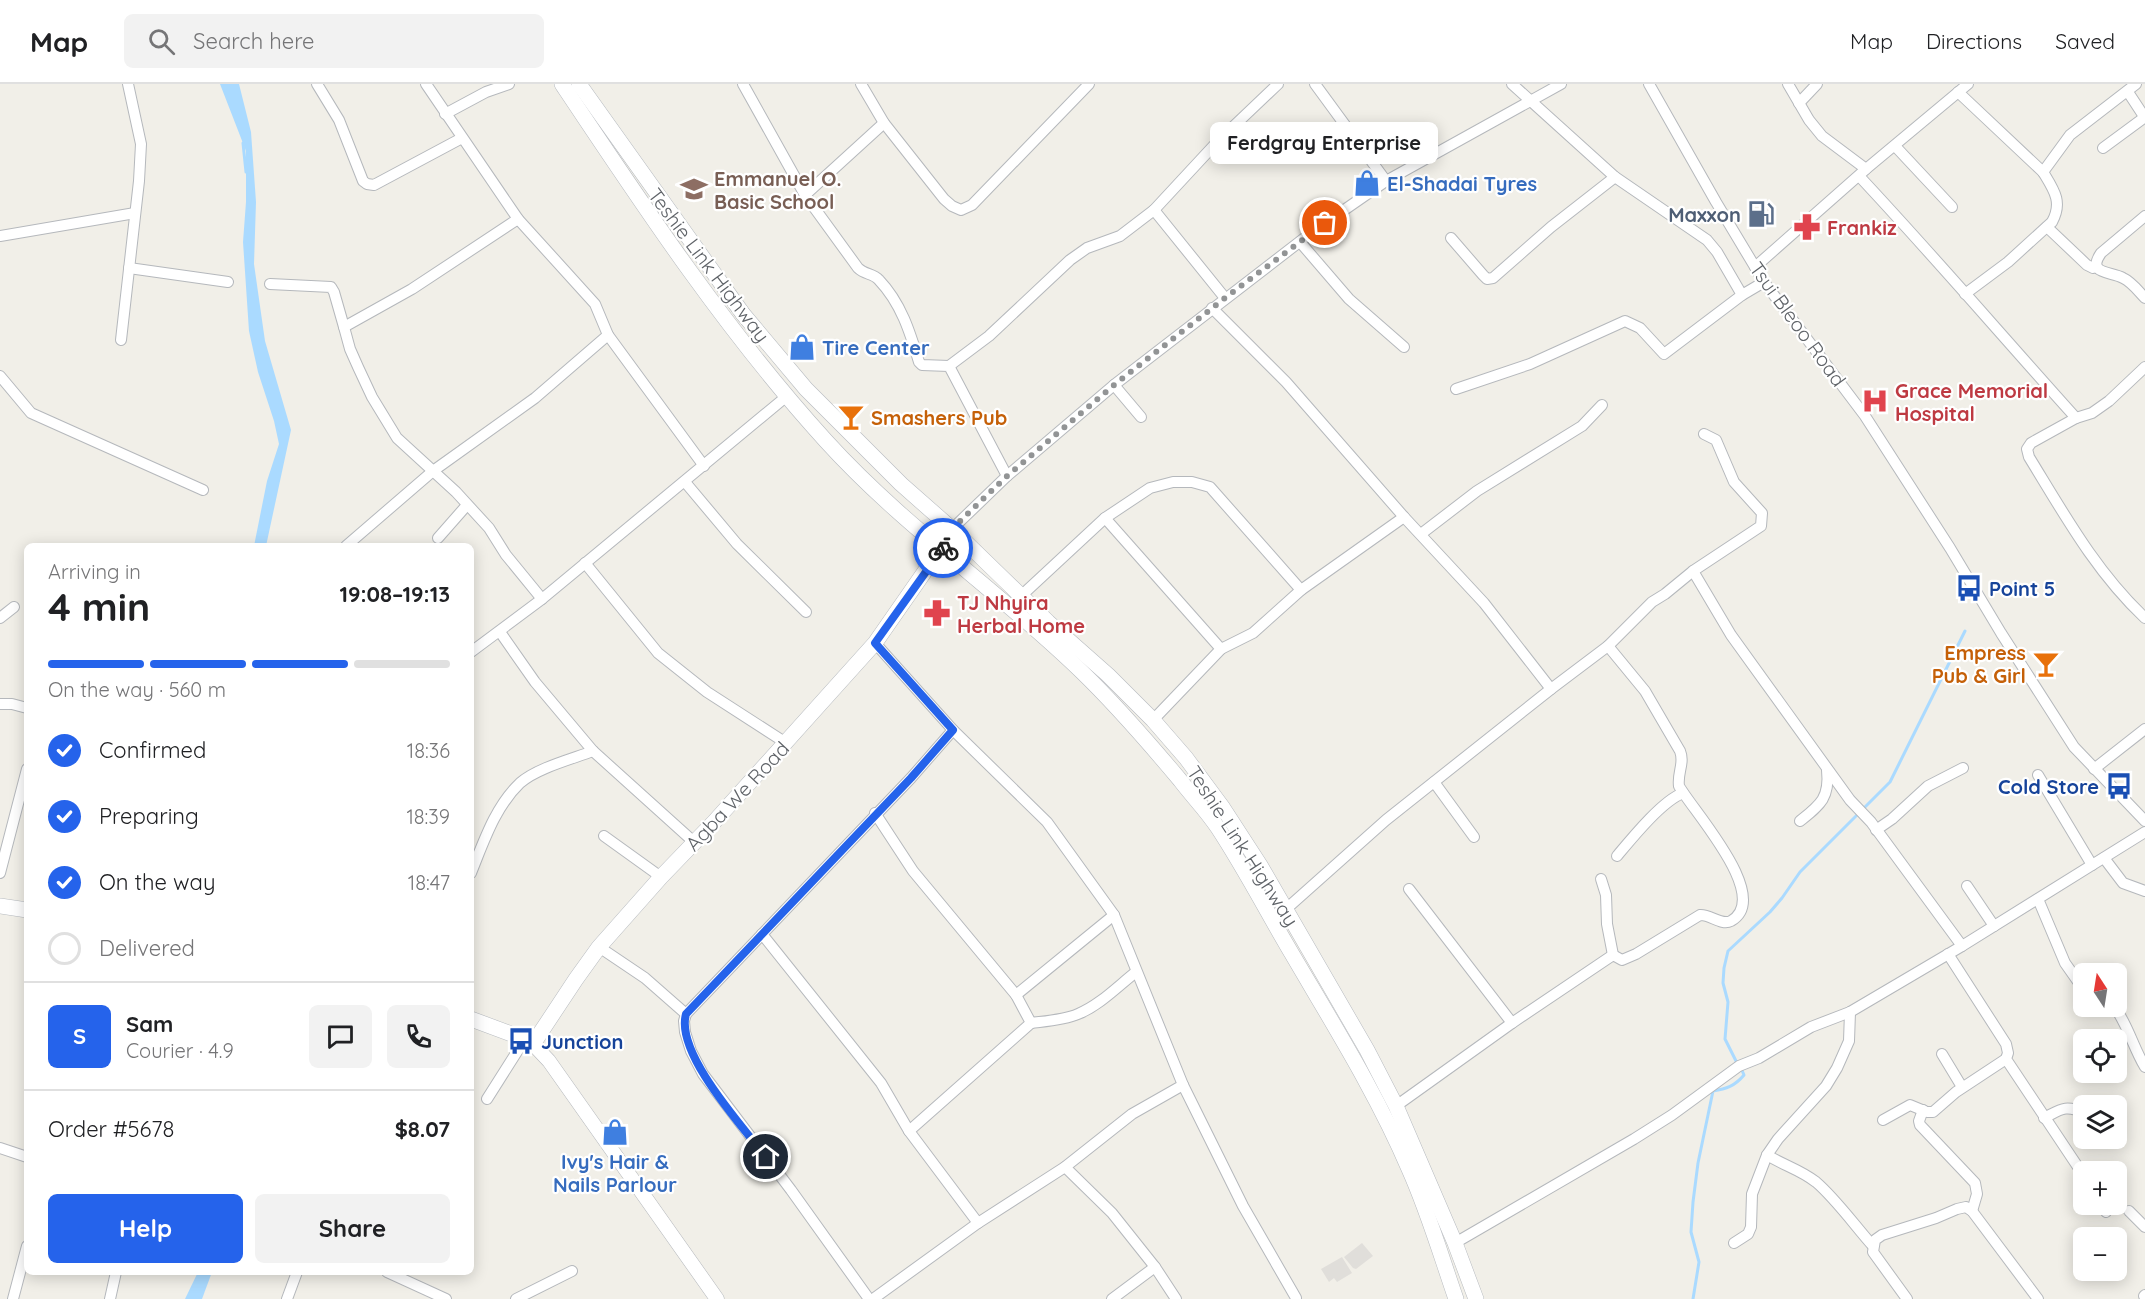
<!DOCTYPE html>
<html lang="en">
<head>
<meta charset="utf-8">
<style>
	:root { --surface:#fff; --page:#f2f2f2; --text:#202124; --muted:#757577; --line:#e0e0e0; --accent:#2563eb }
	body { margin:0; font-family:Quicksand,sans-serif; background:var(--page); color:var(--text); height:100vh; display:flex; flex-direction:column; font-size:22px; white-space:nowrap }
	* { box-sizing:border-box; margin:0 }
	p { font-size:20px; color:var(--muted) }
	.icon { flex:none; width:33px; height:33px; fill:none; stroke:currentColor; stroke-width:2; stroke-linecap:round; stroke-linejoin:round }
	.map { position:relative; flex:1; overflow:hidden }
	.sheet { position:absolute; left:24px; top:459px; width:450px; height:732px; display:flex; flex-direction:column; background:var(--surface); border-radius:9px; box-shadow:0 3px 15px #0003 }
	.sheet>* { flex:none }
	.needle { width:39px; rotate:348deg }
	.controls { position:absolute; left:2073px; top:879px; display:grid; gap:12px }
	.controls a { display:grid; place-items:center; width:54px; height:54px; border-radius:9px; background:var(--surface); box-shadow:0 3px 15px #0003; font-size:30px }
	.pin { position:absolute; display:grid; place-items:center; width:51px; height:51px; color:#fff; margin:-26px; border:3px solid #fff; border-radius:50%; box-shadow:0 2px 6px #0007 }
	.courier { position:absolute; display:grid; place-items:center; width:60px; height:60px; margin:-30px; border:4px solid #2563eb; border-radius:50%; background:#fff; color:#222; box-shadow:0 2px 8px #0007 }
	.bubble { position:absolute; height:42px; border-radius:9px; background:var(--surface); box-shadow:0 3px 15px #0003; font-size:20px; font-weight:800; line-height:42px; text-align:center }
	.overview em { font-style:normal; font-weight:800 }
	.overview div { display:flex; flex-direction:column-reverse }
	.overview { display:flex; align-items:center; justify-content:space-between; height:102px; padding:0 24px }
	h1 { font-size:39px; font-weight:800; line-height:45px }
	.bar { display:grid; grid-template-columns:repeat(4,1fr); gap:9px 6px; align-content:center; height:72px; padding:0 24px }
	.bar i { height:8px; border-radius:4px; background:var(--line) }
	.bar .current { background:var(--accent) }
	.bar p { grid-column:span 4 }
	.line { display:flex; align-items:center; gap:15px; padding:0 24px; border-top:2px solid var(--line) }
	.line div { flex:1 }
	.round { display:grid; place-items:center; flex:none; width:63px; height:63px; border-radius:9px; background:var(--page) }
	ol { padding:0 24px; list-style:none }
	li { display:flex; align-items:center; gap:18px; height:66px }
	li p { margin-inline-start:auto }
	li .icon { padding:6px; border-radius:50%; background:var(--accent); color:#fff; stroke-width:4 }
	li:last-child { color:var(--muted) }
	li i { width:33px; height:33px; border:3px solid var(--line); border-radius:50% }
	.action { display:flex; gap:12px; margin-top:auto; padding:12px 24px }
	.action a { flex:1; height:69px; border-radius:9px; background:var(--accent); color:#fff; font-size:24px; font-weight:800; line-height:69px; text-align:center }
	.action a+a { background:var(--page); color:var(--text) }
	header { display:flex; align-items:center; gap:36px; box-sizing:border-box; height:84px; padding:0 30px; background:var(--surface); border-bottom:2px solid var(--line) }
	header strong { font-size:28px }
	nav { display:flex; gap:33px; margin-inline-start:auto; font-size:21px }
	.search { width:420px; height:54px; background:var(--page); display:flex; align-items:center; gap:15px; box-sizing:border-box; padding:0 21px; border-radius:9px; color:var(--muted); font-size:22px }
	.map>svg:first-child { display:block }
	.industrial { fill:#e0deda }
	.water { fill:#aadaff }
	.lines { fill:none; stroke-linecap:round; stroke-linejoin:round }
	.stream { stroke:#aadaff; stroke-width:3 }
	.minor-casing { stroke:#b5b8bc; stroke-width:12 }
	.tertiary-casing { stroke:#b5b8bc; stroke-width:15 }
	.secondary-casing { stroke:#b6babf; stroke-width:16 }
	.minor { stroke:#fff; stroke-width:10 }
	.tertiary { stroke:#fff; stroke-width:14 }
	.secondary { stroke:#fff; stroke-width:15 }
	.done { stroke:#929495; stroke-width:6; stroke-dasharray:0 10.8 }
	.route { stroke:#2563eb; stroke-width:8 }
	.labels { text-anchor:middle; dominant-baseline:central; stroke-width:4.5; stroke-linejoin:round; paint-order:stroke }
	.education-label { font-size:20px; font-weight:bold; fill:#785e54; stroke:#fff; text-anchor:start }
	.shop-label { font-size:20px; font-weight:bold; fill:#366cbe; stroke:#fff; text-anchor:start }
	.service-label { font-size:20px; font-weight:bold; fill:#4e5e75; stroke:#fff; text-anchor:end }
	.health-label { font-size:20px; font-weight:bold; fill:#be3a42; stroke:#fff; text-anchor:start }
	.street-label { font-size:20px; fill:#5f6368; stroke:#fff }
	.food-label { font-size:20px; font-weight:bold; fill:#c56008; stroke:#fff; text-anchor:start }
	.transit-label { font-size:20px; font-weight:bold; fill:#164399; stroke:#fff; text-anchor:start }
</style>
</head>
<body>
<header>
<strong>Map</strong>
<div class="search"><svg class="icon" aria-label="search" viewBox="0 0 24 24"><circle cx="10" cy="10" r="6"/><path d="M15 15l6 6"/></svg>Search here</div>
<nav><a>Map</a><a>Directions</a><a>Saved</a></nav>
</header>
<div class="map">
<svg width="2145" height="1215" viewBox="0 0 2145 1215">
	<rect width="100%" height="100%" fill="#f1efe8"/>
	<g class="industrial">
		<polygon points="1362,1159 1373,1172 1356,1185 1353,1184 1344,1173"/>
		<polygon points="1342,1173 1352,1189 1337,1198 1334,1194 1329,1198 1321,1185"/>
	</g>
	<g class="water">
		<polygon points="220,0 239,0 251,48 256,118 254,180 265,257 291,346 266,462 254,462 267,397 279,360 274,337 258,288 249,247 243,158 246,118 246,67"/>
		<polygon points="198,1188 212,1188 202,1215 185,1215"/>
	</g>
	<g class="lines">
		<g class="stream">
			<polyline points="243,59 246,88"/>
			<polyline points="1737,979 1725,955 1728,918 1723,899 1724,884 1728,867 1770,828 1782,814 1800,788 1890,698 1965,547"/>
			<path d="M 1693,1215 L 1699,1178 L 1691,1148 L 1693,1118 L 1698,1079 L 1713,1007 C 1726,1005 1735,1002 1744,991 L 1741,984"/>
		</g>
		<defs>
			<g id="minor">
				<polyline points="317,0 339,36 363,97 367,100 374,101 462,54"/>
				<polyline points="426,0 518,135"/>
				<path d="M 743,0 L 805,111 L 858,184 C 865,191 873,189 879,196 C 901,219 910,248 919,278 L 922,281 L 949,282 L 1007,392"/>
				<polyline points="861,0 884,39 944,115 952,122 961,126 972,121 1089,0"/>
				<polyline points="1315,0 1386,97"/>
				<polyline points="1512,0 1615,93 1707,156 1717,168 1742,211"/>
				<polyline points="1649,0 1716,118 1764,198 1865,332 1950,464 2001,549 2074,663 2145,737"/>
				<polyline points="1788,0 1809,36 1822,52 1866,85"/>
				<polyline points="1958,8 2043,88"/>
				<polyline points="2128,8 2145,34"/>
				<polyline points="1799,19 1817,0"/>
				<polyline points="445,30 486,8 509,0"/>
				<polyline points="1895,62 1952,123"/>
				<polyline points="2103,64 2145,33"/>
				<path d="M 1859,92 C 1933,171 2003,253 2076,334"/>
				<polyline points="805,111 884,39"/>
				<polyline points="1154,126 1218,57 1278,0"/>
				<path d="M 2145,132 L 2101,169 C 2086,191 2111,187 2123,194 C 2132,198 2139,208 2145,214"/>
				<polyline points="2047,143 2087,181 2093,184 2097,183"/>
				<polyline points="0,152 135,129"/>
				<polyline points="1451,154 1483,191 1487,195 1493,194 1551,143 1615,93"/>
				<polyline points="1300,158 1349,215 1404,263"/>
				<polyline points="1755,183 1866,85 1968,0"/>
				<polyline points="129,184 228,198"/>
				<polyline points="270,200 331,203 334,208 344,243"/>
				<path d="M 1965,210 L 2008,178 L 2052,138 C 2063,118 2054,106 2043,88 L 2070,51 L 2136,0"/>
				<polyline points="1212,224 1286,298 1404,433 1484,519 1551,605"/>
				<polyline points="121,256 139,97 141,60 128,0"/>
				<polyline points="949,282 989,252 1070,176 1087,164 1120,152 1154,126 1225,214"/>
				<path d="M 2145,283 L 2109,317 L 2092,329 L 2076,334 L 2031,359 L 2027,365 L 2029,373 C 2064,430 2096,488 2145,534"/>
				<polyline points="0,292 31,329 203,406"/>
				<polyline points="1114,301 1141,333"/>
				<polyline points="1456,305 1530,280 1625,237 1640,244 1664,270 1742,211 1764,198"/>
				<polyline points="685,398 737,460 806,528"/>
				<polyline points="1105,434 1221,565"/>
				<polyline points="952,445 1007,392 1114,301 1311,149 1386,97 1561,0"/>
				<polyline points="1421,450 1477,407 1582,342 1602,321"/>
				<polyline points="438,454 467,421"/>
				<polyline points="346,462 433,387 535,314 608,251"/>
				<polyline points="585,479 658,569 707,608 786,659"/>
				<polyline points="1693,487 1731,551 1850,716 1871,738 1962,862"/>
				<polyline points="1021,512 1105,434 1150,404 1173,398 1192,398 1210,403 1301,506 1404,433"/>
				<polyline points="542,515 506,471 489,444 456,408 397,354 372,313 358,283 350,265 344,243 412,205 518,135 595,220 608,251 704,382"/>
				<polyline points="0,534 14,523"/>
				<polyline points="500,548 535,598 593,667 695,759"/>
				<polyline points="471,568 542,515 787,312"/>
				<polyline points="0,620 12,620 27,624"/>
				<polyline points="1153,636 1221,565 1253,549 1301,506"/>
				<polyline points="2094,685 2145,645"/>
				<polyline points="2038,691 2092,781"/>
				<polyline points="1434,698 1474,753"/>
				<polyline points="875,729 913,787 1016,911 1031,939 909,1047"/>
				<path d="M 1800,737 C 1820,721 1830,714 1827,686"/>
				<polyline points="1876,746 1892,735 1928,702 1963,684"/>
				<polyline points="604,752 661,793"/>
				<path d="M 1617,772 C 1632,754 1662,717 1683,709"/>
				<polyline points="2104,774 2123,799 2145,807"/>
				<polyline points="0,789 27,685"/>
				<path d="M 471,789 C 484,757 495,723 520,699 C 537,684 572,675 593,667"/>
				<polyline points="1601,795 1606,811 1607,840 1613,871"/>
				<polyline points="1967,802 1994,842"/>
				<polyline points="1409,805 1512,939"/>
				<polyline points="2038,815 2065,879 2084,906"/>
				<polyline points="1285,826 1386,736 1551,605 1608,562 1652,518 1665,510 1693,487 1761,442 1762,429 1734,398 1716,356 1704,350"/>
				<polyline points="762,850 881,999 909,1047 978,1139"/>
				<polyline points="599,863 645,894 686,930"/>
				<polyline points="1948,870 2006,960 2008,969 2006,975 2084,1092"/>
				<polyline points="1016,911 1114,831"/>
				<path d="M 2114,922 C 2128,941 2133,963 2145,983"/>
				<path d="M 1031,939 C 1047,937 1064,936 1078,930 C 1100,921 1118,902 1136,888"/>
				<polyline points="1942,970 1962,1003"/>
				<polyline points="1183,1001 1243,1122 1296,1214"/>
				<polyline points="487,1015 525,955"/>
				<path d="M 1396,1022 L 1512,939 L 1613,871 L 1622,876 L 1636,870 L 1700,831 C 1710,830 1721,842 1731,837 C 1773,813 1692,726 1679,702 C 1677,689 1685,679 1680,667 L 1645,607 L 1608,562"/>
				<polyline points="1923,1026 1919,1037 1920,1041 1975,1099 1977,1110 1972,1127"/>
				<path d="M 2044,1034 C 2060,1026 2065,1020 2084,1029"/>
				<polyline points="1883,1036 1910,1021 1927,1028 1933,1028 1956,1008 2006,975"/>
				<polyline points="0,1064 27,1073"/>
				<path d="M 1767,1071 C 1783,1081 1801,1086 1816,1098 C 1835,1114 1856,1143 1873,1162"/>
				<polyline points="1065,1083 1112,1129 1155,1183 1176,1215"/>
				<polyline points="2102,1120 2106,1128"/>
				<polyline points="2129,1127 2145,1143"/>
				<polyline points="1455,1159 1634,1055 1672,1031 1739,982 1759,974 1811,943 1850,928 1962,862 2145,748"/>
				<polyline points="1734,1159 1748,1150 1751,1143 1752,1110 1767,1071 1778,1055 1826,1002 1837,984 1849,957 1850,928"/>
				<polyline points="387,1188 446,1215"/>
				<polyline points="2144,1212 2145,1211"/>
				<polyline points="13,1215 27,1162"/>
				<polyline points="110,1215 116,1188"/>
				<polyline points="287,1215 297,1188"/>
				<polyline points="516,1215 572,1187"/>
				<polyline points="869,1215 791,1106 703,990 691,967 685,948 684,937 686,930 911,694 953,646"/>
				<polyline points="873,1215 978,1139 1065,1083 1132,1030 1183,1001 1114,831 1047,738 953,646 875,559"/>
				<polyline points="1112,1215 1155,1183"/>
				<polyline points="1907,1215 1873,1168 1875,1156 1882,1151 1936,1134 1957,1125 1966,1123 1972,1127 2038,1215"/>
			</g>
			<polyline id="tertiary" points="533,960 549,977 717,1215"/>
			<g id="secondary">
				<path d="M 562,0 C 644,123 726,247 826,357 C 904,443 1000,508 1082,588 C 1117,622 1149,659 1180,696 C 1192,712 1207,727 1218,744 C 1245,785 1267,828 1292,870 C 1333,940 1377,1010 1409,1085 C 1428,1127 1441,1172 1456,1215"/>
				<polyline points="579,0 743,230 806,305 901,400 952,445 1048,538 1108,591 1153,636 1186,674 1223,724 1260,781 1367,966 1396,1022 1455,1159 1476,1215"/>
				<polyline points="0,822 27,826"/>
				<polyline points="471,935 525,955 533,960 576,895 599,863 661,793 714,738 875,559 946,457"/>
			</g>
		</defs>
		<use href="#minor" class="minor-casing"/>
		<use href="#tertiary" class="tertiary-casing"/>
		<use href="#secondary" class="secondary-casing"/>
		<use href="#minor" class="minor"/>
		<use href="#tertiary" class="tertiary"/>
		<use href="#secondary" class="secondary"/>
	</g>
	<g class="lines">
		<polyline class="done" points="943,464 952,445 980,418 1007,392 1114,301 1225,214 1325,139"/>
		<path class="route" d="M 766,1073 C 742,1042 675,969 686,930 L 911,694 L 953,646 L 875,559 L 943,464"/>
	</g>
	<defs>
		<symbol id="shop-bare" viewBox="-9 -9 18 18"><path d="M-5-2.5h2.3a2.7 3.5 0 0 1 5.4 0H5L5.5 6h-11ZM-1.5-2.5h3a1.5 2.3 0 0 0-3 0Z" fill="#3f7fe0" stroke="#fff" stroke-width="2.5" paint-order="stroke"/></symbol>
		<symbol id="school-bare" viewBox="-9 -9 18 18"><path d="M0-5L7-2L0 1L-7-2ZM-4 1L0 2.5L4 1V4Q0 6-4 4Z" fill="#8d6e63" stroke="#fff" stroke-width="2.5" paint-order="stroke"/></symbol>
		<symbol id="fuel-bare" viewBox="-9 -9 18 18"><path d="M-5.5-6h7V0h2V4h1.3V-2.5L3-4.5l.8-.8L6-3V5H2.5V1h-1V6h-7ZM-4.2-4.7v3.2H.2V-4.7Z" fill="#5c6f8a" stroke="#fff" stroke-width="2.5" paint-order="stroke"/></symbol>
		<symbol id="pharmacy-bare" viewBox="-9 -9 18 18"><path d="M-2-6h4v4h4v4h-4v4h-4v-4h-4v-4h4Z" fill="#e0444e" stroke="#fff" stroke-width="2.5" paint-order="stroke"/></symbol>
		<symbol id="hospital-bare" viewBox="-9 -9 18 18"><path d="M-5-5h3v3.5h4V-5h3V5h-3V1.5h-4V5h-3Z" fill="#e0444e" stroke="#fff" stroke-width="2.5" paint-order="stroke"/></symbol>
		<symbol id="bar-bare" viewBox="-9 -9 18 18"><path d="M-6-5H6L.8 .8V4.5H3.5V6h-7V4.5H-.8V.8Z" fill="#e8710a" stroke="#fff" stroke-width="2.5" paint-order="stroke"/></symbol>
		<symbol id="bus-bare" viewBox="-9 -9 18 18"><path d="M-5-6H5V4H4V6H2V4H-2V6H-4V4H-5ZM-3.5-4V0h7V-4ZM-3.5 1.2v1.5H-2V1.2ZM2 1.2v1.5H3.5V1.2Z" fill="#1a4fb4" stroke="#fff" stroke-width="2.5" paint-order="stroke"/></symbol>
	</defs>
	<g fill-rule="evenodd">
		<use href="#shop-bare" x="1348" y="80" width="38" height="38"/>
		<use href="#school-bare" x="675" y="86" width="38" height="38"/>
		<use href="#fuel-bare" x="1742" y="111" width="38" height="38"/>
		<use href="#pharmacy-bare" x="1788" y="124" width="38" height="38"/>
		<use href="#shop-bare" x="783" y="244" width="38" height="38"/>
		<use href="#hospital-bare" x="1856" y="298" width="38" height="38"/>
		<use href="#bar-bare" x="832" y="314" width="38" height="38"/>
		<use href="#bus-bare" x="1950" y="485" width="38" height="38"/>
		<use href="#pharmacy-bare" x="918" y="510" width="38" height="38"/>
		<use href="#bar-bare" x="2027" y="561" width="38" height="38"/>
		<use href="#bus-bare" x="2100" y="683" width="38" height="38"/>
		<use href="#bus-bare" x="502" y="938" width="38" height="38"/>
		<use href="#shop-bare" x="596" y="1029" width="38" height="38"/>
	</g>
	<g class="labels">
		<g class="education-label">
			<text x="714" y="94">Emmanuel O.<tspan x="714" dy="23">Basic School</tspan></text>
		</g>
		<g class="shop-label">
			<text x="1387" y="99">El-Shadai Tyres</text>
			<text x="822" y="263">Tire Center</text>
			<text x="615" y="1077" text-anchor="middle">Ivy's Hair &amp;<tspan x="615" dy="23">Nails Parlour</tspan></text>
		</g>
		<g class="service-label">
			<text x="1741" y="130">Maxxon</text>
		</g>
		<g class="health-label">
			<text x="1827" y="143">Frankiz</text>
			<text x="1895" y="306">Grace Memorial<tspan x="1895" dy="23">Hospital</tspan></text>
			<text x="957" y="518">TJ Nhyira<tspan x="957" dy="23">Herbal Home</tspan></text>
		</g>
		<g class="street-label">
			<text transform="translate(709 181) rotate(53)">Teshie Link Highway</text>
			<text transform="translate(1798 240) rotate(54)">Tsui Bleoo Road</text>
			<text transform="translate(737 712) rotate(-47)">Agba We Road</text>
			<text transform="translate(1243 762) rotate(57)">Teshie Link Highway</text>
		</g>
		<g class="food-label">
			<text x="871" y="333">Smashers Pub</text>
			<text x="2026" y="568" text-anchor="end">Empress<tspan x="2026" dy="23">Pub &amp; Girl</tspan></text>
		</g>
		<g class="transit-label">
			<text x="1989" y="504">Point 5</text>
			<text x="2099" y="702" text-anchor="end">Cold Store</text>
			<text x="541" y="957">Junction</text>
		</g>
	</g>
</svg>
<div class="controls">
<a><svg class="needle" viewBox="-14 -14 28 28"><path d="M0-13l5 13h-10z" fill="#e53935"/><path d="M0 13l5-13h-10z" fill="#757577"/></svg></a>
<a><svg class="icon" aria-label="locate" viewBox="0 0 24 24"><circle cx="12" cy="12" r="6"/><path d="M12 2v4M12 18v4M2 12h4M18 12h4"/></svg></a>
<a><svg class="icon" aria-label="layers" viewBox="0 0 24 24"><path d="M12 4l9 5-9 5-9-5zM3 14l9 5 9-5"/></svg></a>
<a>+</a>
<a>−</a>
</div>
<div class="pin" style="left:1325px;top:139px;background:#ea580c"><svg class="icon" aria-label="bag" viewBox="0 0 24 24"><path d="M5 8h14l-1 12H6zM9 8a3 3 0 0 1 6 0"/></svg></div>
<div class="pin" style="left:766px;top:1073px;background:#1f2937"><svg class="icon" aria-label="home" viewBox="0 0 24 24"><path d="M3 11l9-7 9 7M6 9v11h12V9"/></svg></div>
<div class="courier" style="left:943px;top:464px"><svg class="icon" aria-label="bike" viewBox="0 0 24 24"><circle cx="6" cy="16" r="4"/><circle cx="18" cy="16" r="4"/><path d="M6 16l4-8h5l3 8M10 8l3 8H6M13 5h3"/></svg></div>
<div class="bubble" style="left:1210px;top:38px;width:228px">Ferdgray Enterprise</div>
<section class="sheet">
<div class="overview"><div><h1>4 min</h1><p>Arriving in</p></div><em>19:08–19:13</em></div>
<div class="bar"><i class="current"></i><i class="current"></i><i class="current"></i><i></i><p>On the way · 560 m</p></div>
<ol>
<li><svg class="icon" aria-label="check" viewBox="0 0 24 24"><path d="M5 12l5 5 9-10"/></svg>Confirmed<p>18:36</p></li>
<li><svg class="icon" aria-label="check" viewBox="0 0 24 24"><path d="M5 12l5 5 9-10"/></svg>Preparing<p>18:39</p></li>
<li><svg class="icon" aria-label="check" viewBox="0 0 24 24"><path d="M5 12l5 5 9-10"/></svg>On the way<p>18:47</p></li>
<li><i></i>Delivered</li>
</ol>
<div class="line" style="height:108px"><b class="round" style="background:var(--accent);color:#fff">S</b><div><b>Sam</b><p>Courier · 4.9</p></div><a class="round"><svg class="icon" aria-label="chat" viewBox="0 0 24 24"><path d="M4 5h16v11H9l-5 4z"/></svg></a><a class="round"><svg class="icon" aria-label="phone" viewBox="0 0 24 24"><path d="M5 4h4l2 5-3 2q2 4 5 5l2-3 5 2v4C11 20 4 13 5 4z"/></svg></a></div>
<div class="line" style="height:78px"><div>Order #5678</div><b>$8.07</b></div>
<div class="action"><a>Help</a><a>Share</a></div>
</section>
</div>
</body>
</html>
